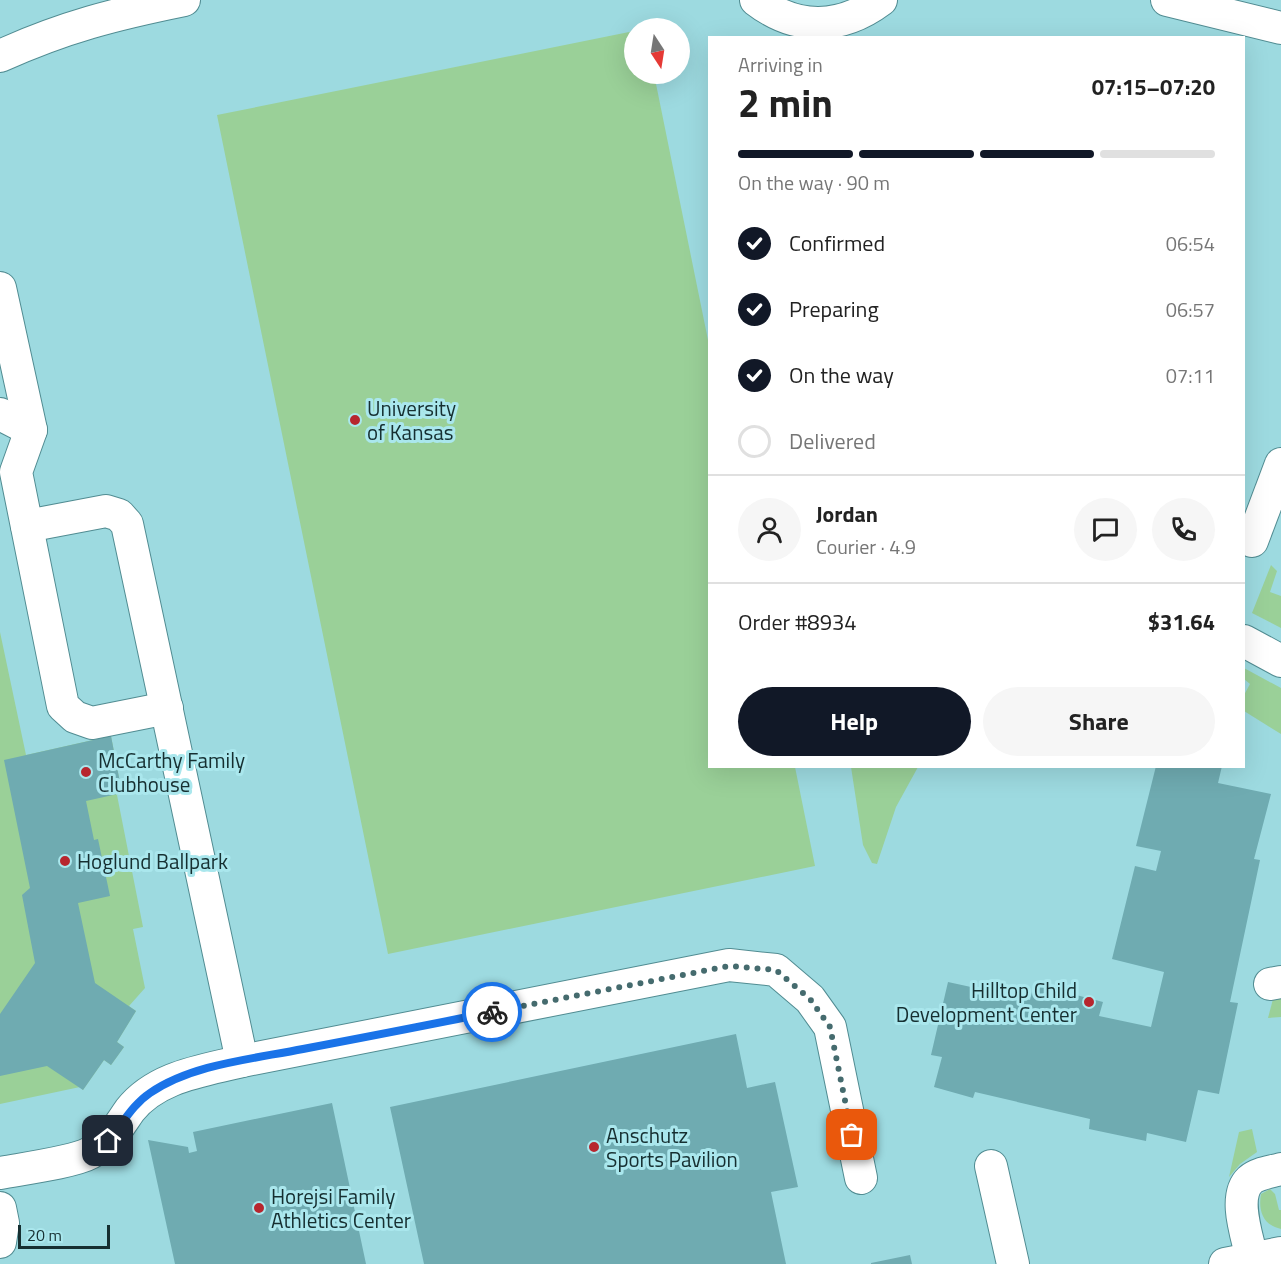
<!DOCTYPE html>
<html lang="en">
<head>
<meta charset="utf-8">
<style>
	:root { --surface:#fff; --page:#f6f6f6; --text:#222; --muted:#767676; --line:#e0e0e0; --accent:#111827 }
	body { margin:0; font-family:"Titillium Web",sans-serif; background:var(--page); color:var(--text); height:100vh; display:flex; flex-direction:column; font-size:22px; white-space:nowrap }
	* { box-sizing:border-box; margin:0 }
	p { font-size:20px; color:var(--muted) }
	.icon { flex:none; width:33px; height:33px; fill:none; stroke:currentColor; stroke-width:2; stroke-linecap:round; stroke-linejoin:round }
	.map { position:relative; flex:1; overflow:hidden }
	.drawer { position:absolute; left:708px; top:36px; width:537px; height:732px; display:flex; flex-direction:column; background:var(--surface); border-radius:0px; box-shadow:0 6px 24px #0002 }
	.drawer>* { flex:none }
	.needle { width:39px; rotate:168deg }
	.tools { position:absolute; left:624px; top:18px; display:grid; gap:12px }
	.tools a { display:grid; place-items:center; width:66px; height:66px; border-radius:50%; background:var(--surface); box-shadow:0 6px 24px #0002; font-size:30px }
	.scale { position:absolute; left:18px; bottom:15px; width:92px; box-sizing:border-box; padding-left:6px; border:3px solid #162f31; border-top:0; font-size:16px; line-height:21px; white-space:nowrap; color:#162f31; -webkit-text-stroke:4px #aae7ed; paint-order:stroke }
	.pin { position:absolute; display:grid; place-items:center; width:51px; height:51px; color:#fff; margin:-26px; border-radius:12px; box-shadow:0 3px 9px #0006 }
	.courier { position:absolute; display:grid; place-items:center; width:60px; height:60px; margin:-30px; border:4px solid #1a73e8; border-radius:50%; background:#fff; color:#222; box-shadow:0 2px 8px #0007 }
	.overview em { font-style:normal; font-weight:700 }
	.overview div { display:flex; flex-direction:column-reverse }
	.overview { display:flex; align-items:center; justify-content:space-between; height:102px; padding:0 30px }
	h1 { font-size:39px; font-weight:700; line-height:45px }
	.bar { display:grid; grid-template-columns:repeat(4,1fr); gap:9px 6px; align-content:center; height:72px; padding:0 30px }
	.bar i { height:8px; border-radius:4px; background:var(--line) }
	.bar .on { background:var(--accent) }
	.bar p { grid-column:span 4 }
	.line { display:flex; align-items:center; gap:15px; padding:0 30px; border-top:2px solid var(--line) }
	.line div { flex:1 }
	.round { display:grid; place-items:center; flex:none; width:63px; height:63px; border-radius:32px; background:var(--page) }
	ol { padding:0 30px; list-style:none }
	li { display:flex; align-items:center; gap:18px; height:66px }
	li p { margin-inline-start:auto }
	li .icon { padding:6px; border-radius:50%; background:var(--accent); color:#fff; stroke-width:4 }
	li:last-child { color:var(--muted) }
	li i { width:33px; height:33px; border:3px solid var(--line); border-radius:50% }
	.action { display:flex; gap:12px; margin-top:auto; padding:12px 30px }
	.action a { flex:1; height:69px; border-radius:36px; background:var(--accent); color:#fff; font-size:24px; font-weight:700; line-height:69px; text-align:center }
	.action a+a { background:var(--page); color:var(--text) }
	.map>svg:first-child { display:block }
	.green { fill:#9ad098 }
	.building { fill:#6fabb1 }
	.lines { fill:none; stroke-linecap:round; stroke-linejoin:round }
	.minor-casing { stroke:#518c92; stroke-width:34 }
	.minor { stroke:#fff; stroke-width:32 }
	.done { stroke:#456b6e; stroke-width:6; stroke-dasharray:0 10.8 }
	.route { stroke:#1a73e8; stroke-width:8 }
	.poi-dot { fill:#b7262e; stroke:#aae7ed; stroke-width:2 }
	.labels { text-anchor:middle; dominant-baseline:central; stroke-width:6; stroke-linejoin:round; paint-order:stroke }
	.poi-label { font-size:21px; fill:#162f31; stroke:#aae7ed; text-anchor:start }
</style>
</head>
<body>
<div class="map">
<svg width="1281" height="1264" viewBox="0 0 1281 1264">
	<rect width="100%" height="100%" fill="#9ddae0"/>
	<g class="green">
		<polygon points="634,31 634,74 654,74 709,345 710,766 795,767 815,866 388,954 217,115"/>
		<polygon points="1271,565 1277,571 1270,592 1281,596 1281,628 1252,613"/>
		<polygon points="0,632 26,755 111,736 122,793 117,795 143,927 133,929 145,988 129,1006 136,1011 117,1042 124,1047 111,1065 104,1060 83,1090 80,1087 0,1104"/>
		<polygon points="1244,668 1281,688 1281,734 1244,711 1244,695 1250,684 1244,679"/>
		<polygon points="851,767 918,767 896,807 877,864 872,863 863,845"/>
		<polygon points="1281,998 1281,1017 1268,1018 1273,999"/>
		<polygon points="1252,1129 1257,1152 1240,1164 1229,1177 1239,1132"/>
		<path d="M 1270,1189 L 1275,1194 L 1279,1210 L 1281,1210 L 1281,1229 C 1263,1225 1258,1211 1261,1194 Z"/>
	</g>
	<g class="building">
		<polygon points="111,736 122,793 86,801 94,840 98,839 110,896 78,903 95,983 136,1011 117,1042 124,1047 111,1065 104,1060 83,1090 47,1066 0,1076 0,1014 35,963 22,895 30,888 4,760"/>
		<polygon points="1156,766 1222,766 1218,783 1271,794 1254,859 1260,860 1230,1002 1238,1003 1219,1094 1198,1090 1186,1142 1147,1133 1146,1141 1089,1129 1090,1119 975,1092 973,1098 934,1087 942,1057 931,1055 948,982 1030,1000 1034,984 1103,1002 1099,1016 1151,1027 1164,972 1112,959 1135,866 1156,871 1161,851 1136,846"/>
		<polygon points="736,1034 747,1088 775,1082 798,1187 771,1192 786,1264 424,1264 390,1107"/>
		<polygon points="332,1103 366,1264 175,1264 148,1140 188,1147 189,1153 197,1151 193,1132"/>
		<polygon points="910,1255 912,1264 871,1264 871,1263"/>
	</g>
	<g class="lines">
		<defs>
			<g id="minor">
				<path d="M 756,0 C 796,31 841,30 881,0"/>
				<polyline points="1167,0 1281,28"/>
				<path d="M 0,56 C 64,27 115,14 184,0"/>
				<polyline points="0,288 31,430 16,472 63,706 75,717 92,723 167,708"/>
				<polyline points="0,414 31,430"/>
				<polyline points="27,526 106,511 119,515 127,524 242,1061"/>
				<polyline points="1252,541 1281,464"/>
				<polyline points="1244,641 1281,661"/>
				<polyline points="1270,984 1281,982"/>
				<polyline points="991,1166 1013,1264"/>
				<path d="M 0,1173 C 21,1169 74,1162 90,1153 C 110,1143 118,1127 130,1110 C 157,1076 203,1071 242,1061 L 729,965 L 776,970 L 810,999 L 830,1027 L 861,1178"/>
				<polyline points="0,1208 3,1223 0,1242"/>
				<path d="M 1252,1259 C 1248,1238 1232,1197 1250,1180 C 1258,1173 1271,1172 1281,1169"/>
				<polyline points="1225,1264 1281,1253"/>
			</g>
		</defs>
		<use href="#minor" class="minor-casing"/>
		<use href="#minor" class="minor"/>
	</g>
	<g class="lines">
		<polyline class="done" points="492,1012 729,966 776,970 810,999 830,1027 852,1135"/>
		<path class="route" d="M 108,1141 C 122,1125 132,1105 150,1093 C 192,1064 253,1059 303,1049 C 366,1037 429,1025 492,1012"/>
	</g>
	<g class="poi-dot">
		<circle cx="355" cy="420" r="6"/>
		<circle cx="86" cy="772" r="6"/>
		<circle cx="65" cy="861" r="6"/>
		<circle cx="1089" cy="1002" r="6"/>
		<circle cx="594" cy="1147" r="6"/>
		<circle cx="259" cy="1208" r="6"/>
	</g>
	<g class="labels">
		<g class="poi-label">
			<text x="367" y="408">University<tspan x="367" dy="24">of Kansas</tspan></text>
			<text x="98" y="760">McCarthy Family<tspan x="98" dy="24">Clubhouse</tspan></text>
			<text x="77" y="861">Hoglund Ballpark</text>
			<text x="1077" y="990" text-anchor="end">Hilltop Child<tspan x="1077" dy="24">Development Center</tspan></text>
			<text x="606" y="1135">Anschutz<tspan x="606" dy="24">Sports Pavilion</tspan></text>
			<text x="271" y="1196">Horejsi Family<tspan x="271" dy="24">Athletics Center</tspan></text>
		</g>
	</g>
</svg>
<div class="tools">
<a><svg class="needle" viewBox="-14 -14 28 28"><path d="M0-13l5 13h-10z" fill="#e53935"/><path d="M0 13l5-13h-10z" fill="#767676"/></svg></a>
</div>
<div class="scale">20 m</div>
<div class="pin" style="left:852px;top:1135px;background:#ea580c"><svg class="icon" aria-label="bag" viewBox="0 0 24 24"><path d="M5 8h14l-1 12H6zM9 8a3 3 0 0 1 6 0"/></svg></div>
<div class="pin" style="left:108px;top:1141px;background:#1f2937"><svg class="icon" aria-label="home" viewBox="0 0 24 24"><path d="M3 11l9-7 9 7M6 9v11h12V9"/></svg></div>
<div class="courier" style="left:492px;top:1012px"><svg class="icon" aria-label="bike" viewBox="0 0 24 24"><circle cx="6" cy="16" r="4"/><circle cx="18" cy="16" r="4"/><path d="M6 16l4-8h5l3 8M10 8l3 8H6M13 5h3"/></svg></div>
<section class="drawer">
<div class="overview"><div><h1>2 min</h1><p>Arriving in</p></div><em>07:15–07:20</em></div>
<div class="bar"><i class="on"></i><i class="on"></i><i class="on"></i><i></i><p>On the way · 90 m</p></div>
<ol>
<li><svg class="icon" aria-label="check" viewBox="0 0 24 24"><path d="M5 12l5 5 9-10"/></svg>Confirmed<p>06:54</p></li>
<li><svg class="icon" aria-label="check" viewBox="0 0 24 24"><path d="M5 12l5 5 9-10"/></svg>Preparing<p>06:57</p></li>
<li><svg class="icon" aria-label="check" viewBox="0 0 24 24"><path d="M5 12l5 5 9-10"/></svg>On the way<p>07:11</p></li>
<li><i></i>Delivered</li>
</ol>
<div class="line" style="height:108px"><a class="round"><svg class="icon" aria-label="person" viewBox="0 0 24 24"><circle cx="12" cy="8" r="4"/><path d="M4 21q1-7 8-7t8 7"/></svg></a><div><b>Jordan</b><p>Courier · 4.9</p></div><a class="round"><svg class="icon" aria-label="chat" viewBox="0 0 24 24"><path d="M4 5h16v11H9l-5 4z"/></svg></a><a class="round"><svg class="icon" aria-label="phone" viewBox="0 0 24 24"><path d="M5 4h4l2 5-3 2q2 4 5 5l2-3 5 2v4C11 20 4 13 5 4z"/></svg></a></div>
<div class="line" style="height:78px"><div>Order #8934</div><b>$31.64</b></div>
<div class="action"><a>Help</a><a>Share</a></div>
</section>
</div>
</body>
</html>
